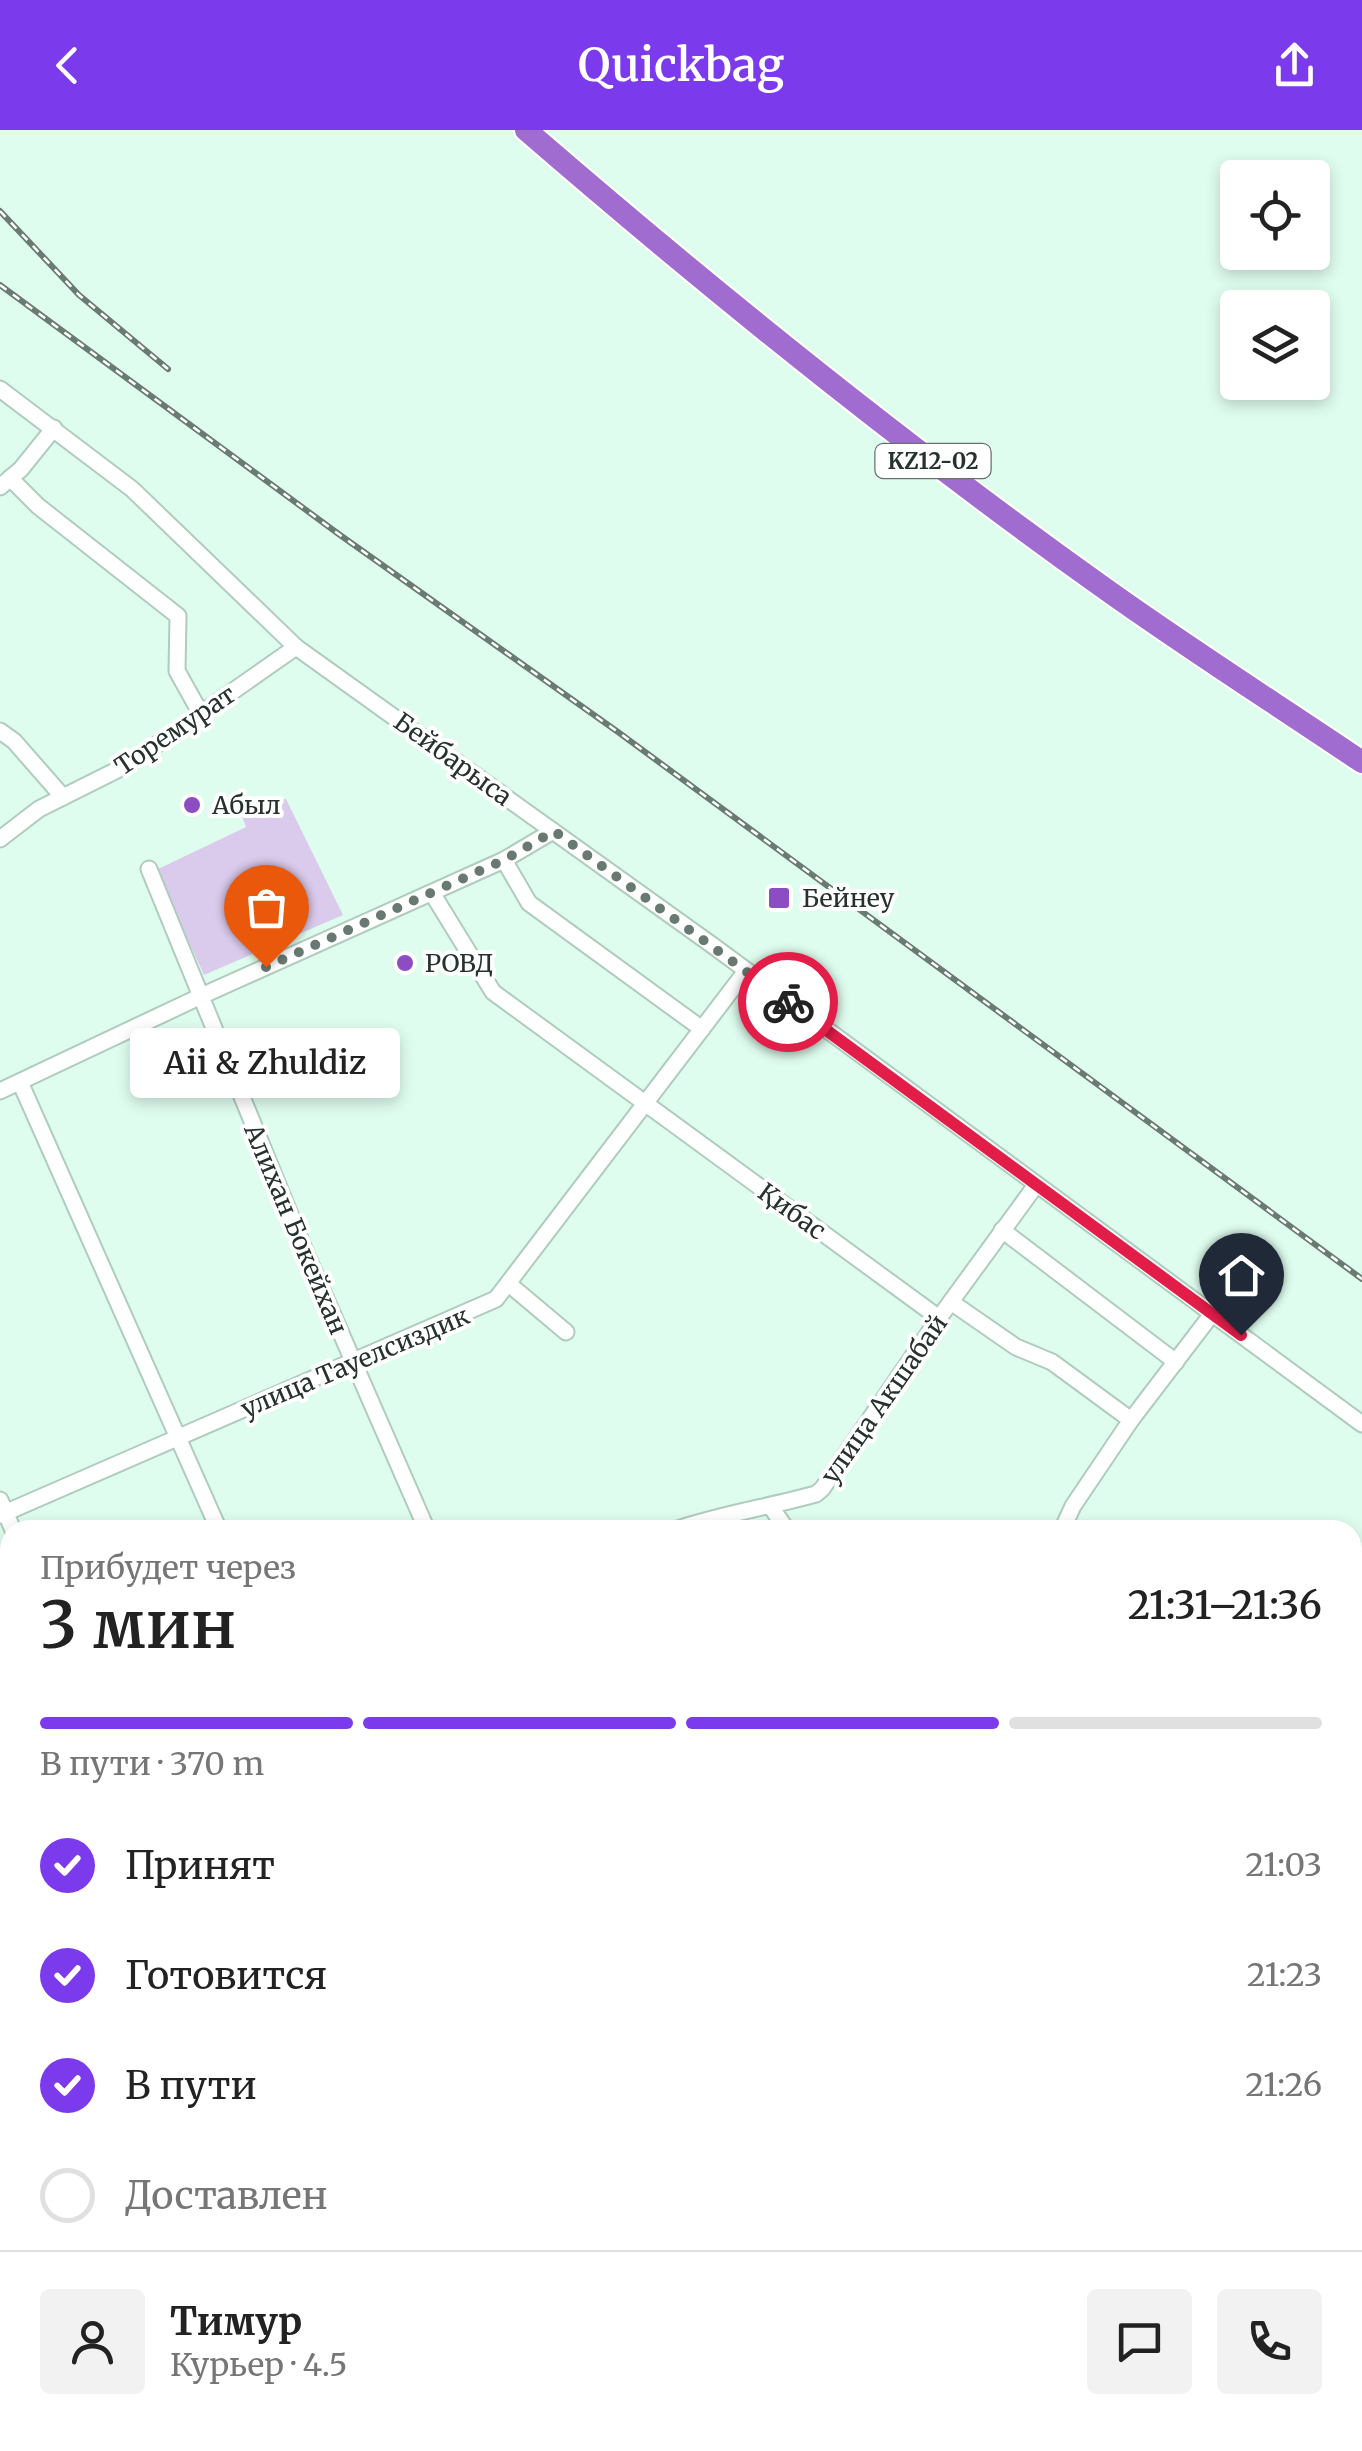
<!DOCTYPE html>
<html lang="ru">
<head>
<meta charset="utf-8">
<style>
	:root { --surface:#fff; --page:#f2f2f2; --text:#222; --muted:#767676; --line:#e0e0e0; --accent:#7c3aed }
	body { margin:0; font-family:Merriweather,serif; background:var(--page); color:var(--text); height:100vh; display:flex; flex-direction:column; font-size:38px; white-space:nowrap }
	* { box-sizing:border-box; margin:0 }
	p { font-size:32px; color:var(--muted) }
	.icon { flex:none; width:55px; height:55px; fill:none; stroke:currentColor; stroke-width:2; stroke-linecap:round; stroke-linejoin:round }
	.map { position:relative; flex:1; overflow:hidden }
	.details { position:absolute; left:0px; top:1390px; width:1362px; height:932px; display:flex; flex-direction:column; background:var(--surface); border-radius:30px 30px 0 0; box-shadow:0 5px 15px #0003 }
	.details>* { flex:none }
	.tools { position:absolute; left:1220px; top:30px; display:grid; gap:20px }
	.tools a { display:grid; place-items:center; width:110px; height:110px; border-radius:10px; background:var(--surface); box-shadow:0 5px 15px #0003; font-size:50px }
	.pin { position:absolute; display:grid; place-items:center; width:85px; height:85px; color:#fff; margin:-102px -42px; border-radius:50% 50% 50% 0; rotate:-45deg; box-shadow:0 0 10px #0007 }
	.pin .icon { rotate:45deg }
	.courier { position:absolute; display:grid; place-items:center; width:100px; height:100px; margin:-50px; border:8px solid #e11d48; border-radius:50%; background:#fff; color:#222; box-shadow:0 2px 12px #0007 }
	.bubble { position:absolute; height:70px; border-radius:10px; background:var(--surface); box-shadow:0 5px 15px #0003; font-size:32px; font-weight:600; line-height:70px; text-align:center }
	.headline em { font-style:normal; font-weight:600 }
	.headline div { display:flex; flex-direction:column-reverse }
	.headline { display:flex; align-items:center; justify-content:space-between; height:170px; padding:0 40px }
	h1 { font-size:65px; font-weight:600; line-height:75px }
	.bar { display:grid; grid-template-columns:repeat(4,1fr); gap:15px 10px; align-content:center; height:120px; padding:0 40px }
	.bar i { height:12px; border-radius:8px; background:var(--line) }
	.bar .selected { background:var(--accent) }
	.bar p { grid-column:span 4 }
	.line { display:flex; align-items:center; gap:25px; padding:0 40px; border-top:2px solid var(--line) }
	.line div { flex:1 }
	.round { display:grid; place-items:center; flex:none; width:105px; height:105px; border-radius:10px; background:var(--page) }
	ol { padding:0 40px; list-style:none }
	li { display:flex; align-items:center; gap:30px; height:110px }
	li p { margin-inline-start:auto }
	li .icon { padding:10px; border-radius:50%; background:var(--accent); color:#fff; stroke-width:4 }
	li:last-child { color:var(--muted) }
	li i { width:55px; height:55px; border:5px solid var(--line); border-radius:50% }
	header { display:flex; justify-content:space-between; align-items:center; height:130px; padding:0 40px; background:var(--accent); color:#fff; font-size:45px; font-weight:600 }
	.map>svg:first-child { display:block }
	.green { fill:#dacaec }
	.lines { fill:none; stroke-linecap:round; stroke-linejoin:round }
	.minor-casing { stroke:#afccbe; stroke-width:19 }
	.highway-casing { stroke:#fff; stroke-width:26 }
	.minor { stroke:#fff; stroke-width:15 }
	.highway { stroke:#a06cd0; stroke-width:22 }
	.rail-casing { stroke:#697b73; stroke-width:6 }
	.rail { stroke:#fff; stroke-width:2.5; stroke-dasharray:8; stroke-linecap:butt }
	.done { stroke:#677971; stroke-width:10; stroke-dasharray:0 18 }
	.route { stroke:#e11d48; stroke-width:12 }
	.poi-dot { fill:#8d4dc2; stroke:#fff; stroke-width:4 }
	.labels { text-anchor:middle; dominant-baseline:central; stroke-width:8; stroke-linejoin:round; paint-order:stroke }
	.shield { fill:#fff; stroke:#67706c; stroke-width:2.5 }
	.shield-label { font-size:22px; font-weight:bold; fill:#26322d }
	.street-label { font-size:25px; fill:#26322d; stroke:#fff }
	.poi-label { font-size:25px; fill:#26322d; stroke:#fff; text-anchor:start }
</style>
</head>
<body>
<header><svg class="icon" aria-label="back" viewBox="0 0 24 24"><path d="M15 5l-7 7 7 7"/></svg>Quickbag<svg class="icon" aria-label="share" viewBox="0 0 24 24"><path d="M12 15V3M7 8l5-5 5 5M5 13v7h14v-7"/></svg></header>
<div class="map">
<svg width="1362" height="2321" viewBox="0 0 1362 2321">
	<rect width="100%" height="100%" fill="#dffdef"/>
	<polygon class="green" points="286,669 343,785 204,845 156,740 246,697 239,679 240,672"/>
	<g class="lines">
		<defs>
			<g id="minor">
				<polyline points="0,259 132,359 296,517 712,815 1362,1294"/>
				<polyline points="10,348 38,376 178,486 177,541 201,584"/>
				<polyline points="0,357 21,339 54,298"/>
				<polyline points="0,601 14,611 63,667"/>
				<polyline points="0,709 39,679 129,634 296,517"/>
				<polyline points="504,730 529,773 702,899"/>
				<polyline points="149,739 305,1121 427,1400"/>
				<polyline points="432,763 493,862 939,1188"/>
				<polyline points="20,952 219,1400"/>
				<polyline points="0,961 199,867 504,730 553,701"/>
				<polyline points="1002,1100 1176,1232"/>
				<polyline points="510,1155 566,1202"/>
				<polyline points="951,1172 1016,1217 1052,1232 1131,1290"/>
				<polyline points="0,1370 13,1400"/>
				<polyline points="771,1377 787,1400"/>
				<polyline points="0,1385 496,1169 746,841"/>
				<path d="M 675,1400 C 721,1384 769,1377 816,1364 L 822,1359 L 939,1188 L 1036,1055"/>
				<polyline points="1062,1400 1073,1376 1131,1290 1212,1184"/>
				<polyline points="1352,1703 1362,1703"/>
				<polyline points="0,1705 10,1700"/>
				<polyline points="0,1818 10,1813"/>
				<polyline points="1352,1867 1362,1866"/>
				<polyline points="0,1878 10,1901"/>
				<polyline points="0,2104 10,2103"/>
				<polyline points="154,2312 157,2321"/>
				<polyline points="1051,2312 1053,2321"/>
				<polyline points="1201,2312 1202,2321"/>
				<polyline points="1335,2312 1336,2321"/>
			</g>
			<path id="highway" d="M 526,0 C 712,161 903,315 1104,458 C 1188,518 1276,574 1362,632"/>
		</defs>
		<use href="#minor" class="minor-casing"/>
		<use href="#highway" class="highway-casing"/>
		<use href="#minor" class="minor"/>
		<use href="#highway" class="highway"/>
		<defs>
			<g id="rail">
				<polyline points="0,81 79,165 168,239"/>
				<polyline points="0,155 340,405 618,602 1362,1149"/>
			</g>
		</defs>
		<use href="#rail" class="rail-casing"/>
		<use href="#rail" class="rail"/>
	</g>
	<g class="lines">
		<polyline class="done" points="266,837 504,730 554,701 788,872"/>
		<polyline class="route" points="788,872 1241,1205"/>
	</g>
	<g class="poi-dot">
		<circle cx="192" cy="675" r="10"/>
		<rect x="767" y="756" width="24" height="24" rx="5"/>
		<circle cx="405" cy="833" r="10"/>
	</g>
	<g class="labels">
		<rect class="shield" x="875.5" y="314" width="115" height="34" rx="8"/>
		<g class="shield-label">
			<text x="933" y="331">KZ12-02</text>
		</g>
		<g class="street-label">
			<text transform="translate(175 600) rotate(-34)">Торемурат</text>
			<text transform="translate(453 629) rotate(36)">Бейбарыса</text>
			<text transform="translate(792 1081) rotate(36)">Қибас</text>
			<text transform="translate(296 1099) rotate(67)">Алихан Бокейхан</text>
			<text transform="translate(355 1232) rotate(-23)">улица Тауелсиздик</text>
			<text transform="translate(884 1269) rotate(-55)">улица Акшабай</text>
		</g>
		<g class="poi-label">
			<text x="212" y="675">Абыл</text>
			<text x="802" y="768">Бейнеу</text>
			<text x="425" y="833">РОВД</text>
		</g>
	</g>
</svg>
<div class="tools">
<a><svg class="icon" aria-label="locate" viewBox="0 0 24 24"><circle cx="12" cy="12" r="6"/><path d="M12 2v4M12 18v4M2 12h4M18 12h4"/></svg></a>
<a><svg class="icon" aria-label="layers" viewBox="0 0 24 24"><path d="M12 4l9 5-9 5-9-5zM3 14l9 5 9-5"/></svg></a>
</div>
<div class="pin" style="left:266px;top:837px;background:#ea580c"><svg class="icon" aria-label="bag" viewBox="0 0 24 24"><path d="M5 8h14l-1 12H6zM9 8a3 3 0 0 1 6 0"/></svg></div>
<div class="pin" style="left:1241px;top:1205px;background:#1f2937"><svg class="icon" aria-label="home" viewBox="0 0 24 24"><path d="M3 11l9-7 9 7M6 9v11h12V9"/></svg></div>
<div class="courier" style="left:788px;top:872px"><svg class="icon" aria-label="bike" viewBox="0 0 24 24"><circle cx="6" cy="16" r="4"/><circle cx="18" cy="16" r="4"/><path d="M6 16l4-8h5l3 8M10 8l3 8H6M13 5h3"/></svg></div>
<div class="bubble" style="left:130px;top:898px;width:270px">Aii &amp; Zhuldiz</div>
<section class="details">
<div class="headline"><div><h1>3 мин</h1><p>Прибудет через</p></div><em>21:31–21:36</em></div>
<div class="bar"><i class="selected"></i><i class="selected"></i><i class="selected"></i><i></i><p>В пути · 370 m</p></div>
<ol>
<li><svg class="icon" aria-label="check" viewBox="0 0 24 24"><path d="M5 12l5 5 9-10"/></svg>Принят<p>21:03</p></li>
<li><svg class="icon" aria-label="check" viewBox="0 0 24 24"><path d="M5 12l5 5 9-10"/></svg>Готовится<p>21:23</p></li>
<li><svg class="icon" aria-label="check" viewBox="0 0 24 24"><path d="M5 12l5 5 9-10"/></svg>В пути<p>21:26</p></li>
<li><i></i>Доставлен</li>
</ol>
<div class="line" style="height:180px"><a class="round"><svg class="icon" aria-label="person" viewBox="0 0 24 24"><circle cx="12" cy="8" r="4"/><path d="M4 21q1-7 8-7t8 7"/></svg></a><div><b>Тимур</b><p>Курьер · 4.5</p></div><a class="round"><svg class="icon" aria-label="chat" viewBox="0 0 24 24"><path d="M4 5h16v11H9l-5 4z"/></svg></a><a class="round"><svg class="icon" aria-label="phone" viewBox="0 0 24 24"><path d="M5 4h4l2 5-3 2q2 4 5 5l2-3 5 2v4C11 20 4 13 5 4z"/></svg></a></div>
</section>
</div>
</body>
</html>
